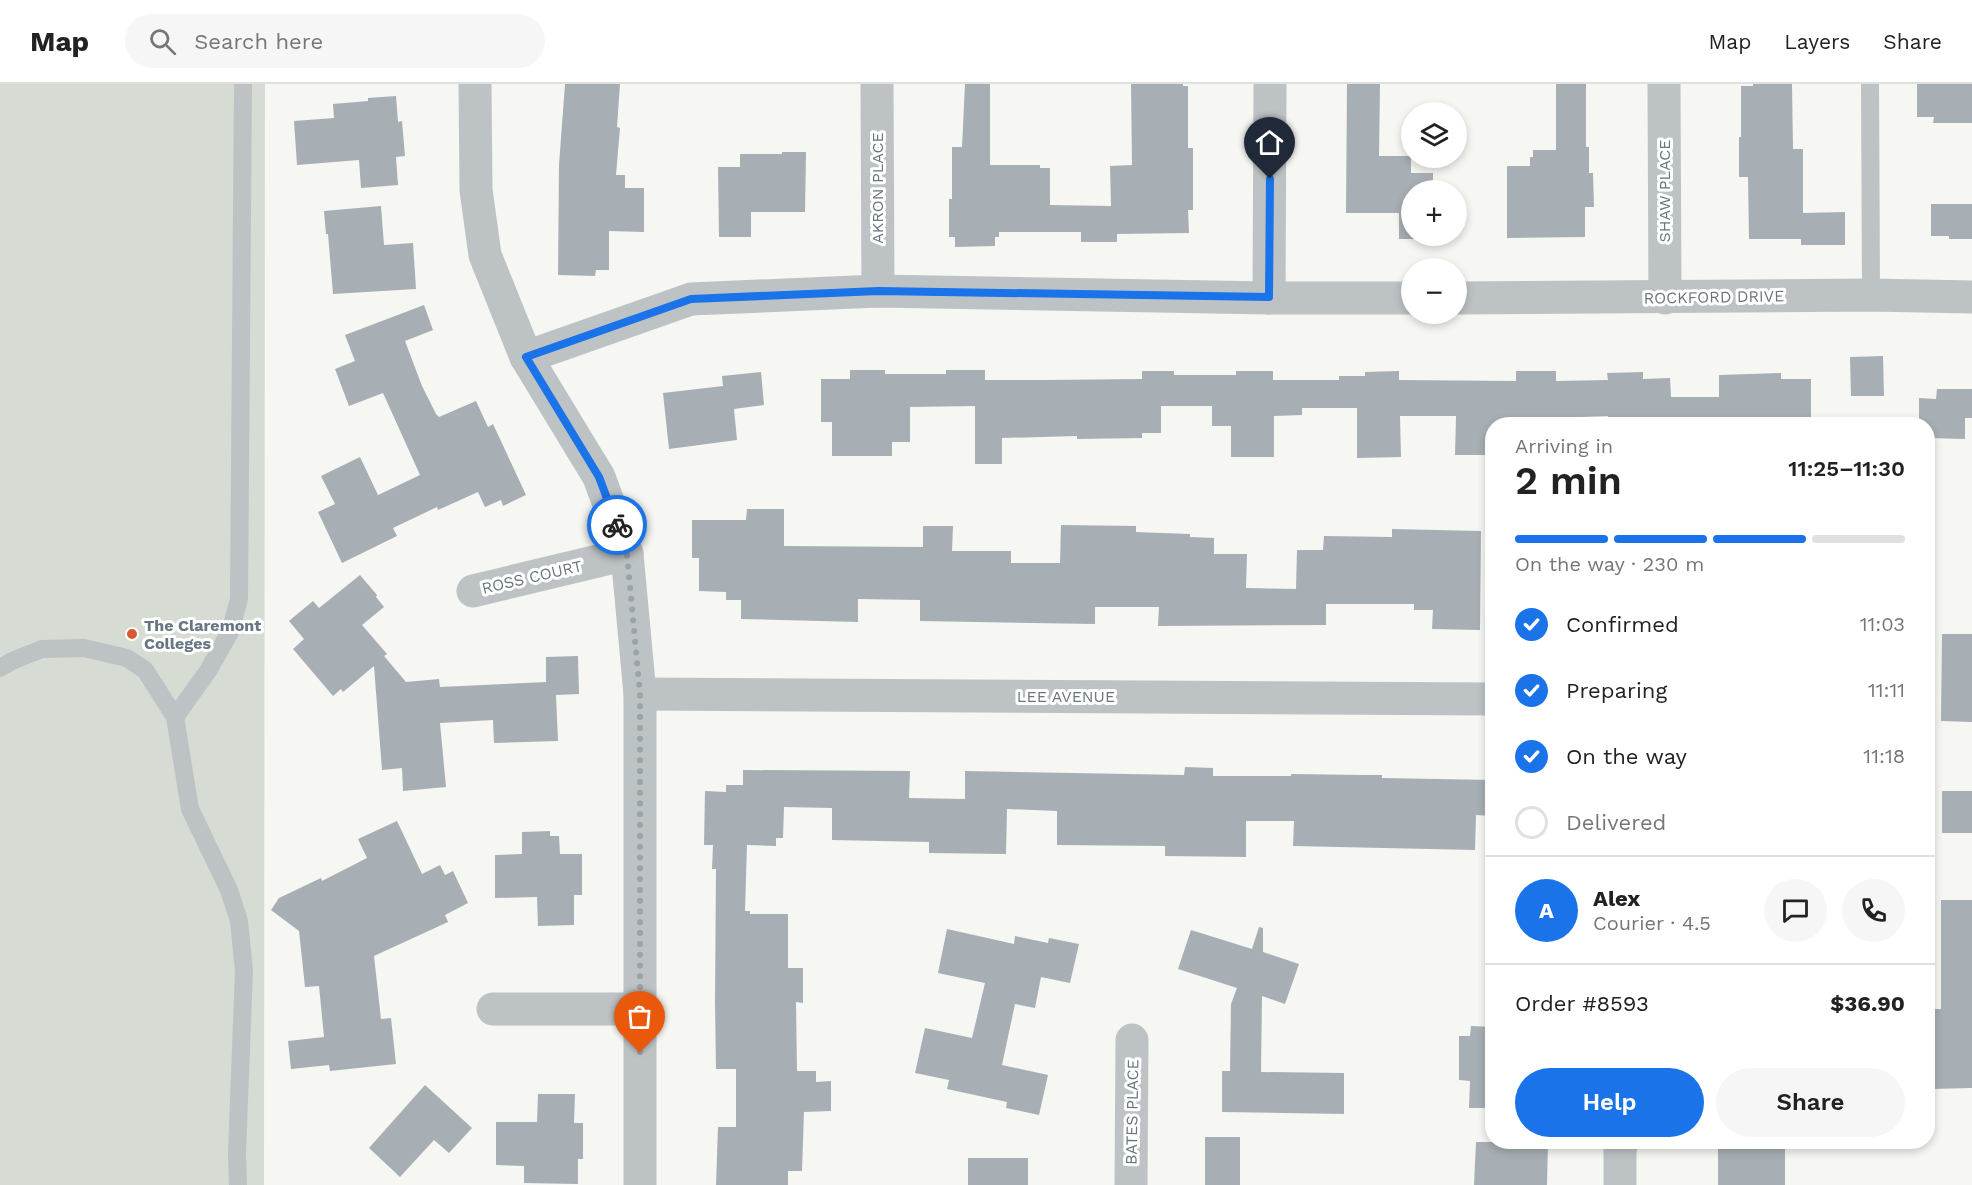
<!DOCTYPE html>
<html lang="en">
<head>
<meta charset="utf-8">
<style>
	:root { --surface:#fff; --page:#f6f6f6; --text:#222; --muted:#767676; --line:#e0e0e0; --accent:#1a73e8 }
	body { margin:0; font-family:"Work Sans",sans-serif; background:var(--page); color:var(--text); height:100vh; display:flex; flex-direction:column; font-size:22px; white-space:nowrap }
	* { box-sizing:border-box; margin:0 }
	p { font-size:20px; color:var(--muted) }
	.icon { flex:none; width:33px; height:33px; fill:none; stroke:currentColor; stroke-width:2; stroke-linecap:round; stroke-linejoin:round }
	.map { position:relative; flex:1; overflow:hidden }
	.side { position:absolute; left:1485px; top:333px; width:450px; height:732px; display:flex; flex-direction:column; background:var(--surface); border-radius:24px; box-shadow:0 3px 9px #0003 }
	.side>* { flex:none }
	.fabs { position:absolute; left:1401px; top:18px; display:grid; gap:12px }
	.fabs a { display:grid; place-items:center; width:66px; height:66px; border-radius:50%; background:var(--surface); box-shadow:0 3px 9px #0003; font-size:30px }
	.pin { position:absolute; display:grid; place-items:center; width:51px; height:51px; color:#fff; margin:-62px -26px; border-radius:50% 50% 50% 0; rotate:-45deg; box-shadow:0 0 6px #0007 }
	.pin .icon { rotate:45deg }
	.courier { position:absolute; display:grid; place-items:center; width:60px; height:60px; margin:-30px; border:4px solid #1a73e8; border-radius:50%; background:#fff; color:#222; box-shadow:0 2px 8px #0007 }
	.head em { font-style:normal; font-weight:600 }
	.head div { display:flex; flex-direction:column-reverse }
	.head { display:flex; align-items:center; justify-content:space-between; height:102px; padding:0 30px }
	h1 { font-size:39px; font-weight:600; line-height:45px }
	.bar { display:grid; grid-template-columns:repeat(4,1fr); gap:9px 6px; align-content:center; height:72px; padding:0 30px }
	.bar i { height:8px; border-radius:4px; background:var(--line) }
	.bar .selected { background:var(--accent) }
	.bar p { grid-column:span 4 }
	.line { display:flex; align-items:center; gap:15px; padding:0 30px; border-top:2px solid var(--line) }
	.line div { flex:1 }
	.round { display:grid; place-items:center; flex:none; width:63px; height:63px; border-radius:32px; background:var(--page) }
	ol { padding:0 30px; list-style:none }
	li { display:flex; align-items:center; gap:18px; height:66px }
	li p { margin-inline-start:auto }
	li .icon { padding:6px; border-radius:50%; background:var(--accent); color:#fff; stroke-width:4 }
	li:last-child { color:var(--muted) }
	li i { width:33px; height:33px; border:3px solid var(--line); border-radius:50% }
	.button { display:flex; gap:12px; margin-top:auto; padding:12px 30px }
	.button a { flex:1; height:69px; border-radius:36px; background:var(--accent); color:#fff; font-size:24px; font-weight:600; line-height:69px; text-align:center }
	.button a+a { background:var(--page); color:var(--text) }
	header { display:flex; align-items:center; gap:36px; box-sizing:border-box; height:84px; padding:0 30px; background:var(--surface); border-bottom:2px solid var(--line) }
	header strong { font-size:28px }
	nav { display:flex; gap:33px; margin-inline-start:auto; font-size:21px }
	.search { width:420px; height:54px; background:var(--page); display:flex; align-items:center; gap:15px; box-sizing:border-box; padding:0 21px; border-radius:33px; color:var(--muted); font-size:22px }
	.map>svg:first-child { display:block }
	.green { fill:#d6dbd3 }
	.building { fill:#a7afb4 }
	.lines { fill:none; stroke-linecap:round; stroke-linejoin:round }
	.lane { stroke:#bdc2c5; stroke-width:18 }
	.street { stroke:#bdc2c5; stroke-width:33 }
	.done { stroke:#99a3aa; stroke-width:6; stroke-dasharray:0 10.8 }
	.route { stroke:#1a73e8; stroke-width:8 }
	.poi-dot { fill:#d85932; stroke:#fff; stroke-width:2 }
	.labels { text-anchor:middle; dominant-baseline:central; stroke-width:6; stroke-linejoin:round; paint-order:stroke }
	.street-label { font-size:16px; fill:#677682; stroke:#fff }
	.poi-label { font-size:16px; font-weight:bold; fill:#677682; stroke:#fff; text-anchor:start }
</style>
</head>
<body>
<header>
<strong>Map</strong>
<div class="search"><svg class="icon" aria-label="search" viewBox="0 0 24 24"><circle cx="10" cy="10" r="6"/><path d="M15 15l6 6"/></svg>Search here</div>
<nav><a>Map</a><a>Layers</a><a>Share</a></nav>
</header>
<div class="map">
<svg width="1972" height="1101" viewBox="0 0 1972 1101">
	<rect width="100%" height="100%" fill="#f6f6f3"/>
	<polygon class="green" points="0,0 265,0 264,1101 0,1101"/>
	<g class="building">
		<polygon points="565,0 620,0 617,43 620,44 616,91 625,91 625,104 644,104 644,148 609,147 609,186 596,186 595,192 558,191 559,81"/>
		<polygon points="965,0 990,0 990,81 1040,81 1040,84 1050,84 1050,121 1111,122 1110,82 1132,81 1131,0 1183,0 1183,2 1188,2 1188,64 1193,64 1193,126 1188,126 1189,149 1117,150 1117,158 1081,158 1081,148 999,148 999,153 995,153 995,162 955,163 955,153 949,153 949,115 952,115 952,63 962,63"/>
		<polygon points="1347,0 1380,0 1379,72 1411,72 1411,89 1433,89 1433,106 1412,106 1412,152 1433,152 1433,155 1399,155 1399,129 1346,129"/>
		<polygon points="1556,0 1586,0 1586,63 1589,63 1589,89 1593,89 1594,123 1585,123 1585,153 1507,154 1507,82 1530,82 1530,73 1533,73 1533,66 1556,66"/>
		<polygon points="1753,0 1792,0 1793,65 1803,65 1803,129 1845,128 1845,161 1801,161 1801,155 1749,155 1748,93 1739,93 1739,53 1741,53 1741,2 1753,2"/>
		<polygon points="1917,0 1972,0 1972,39 1933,39 1934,33 1917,33"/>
		<polygon points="396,12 398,38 402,37 405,72 396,73 398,101 361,104 359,76 297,81 294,37 334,34 333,20 368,17 368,14"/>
		<polygon points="782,68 806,68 805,128 751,128 751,153 719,153 718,83 740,83 740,70 782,70"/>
		<polygon points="1931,120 1972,120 1972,155 1949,155 1949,152 1931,152"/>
		<polygon points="381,122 384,161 413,159 416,205 333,210 328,150 326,150 324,127"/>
		<polygon points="424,221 433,246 405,257 422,302 436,330 439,333 476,317 488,343 493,340 526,411 503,422 501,416 485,423 478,408 438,426 437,423 393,444 397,452 342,479 318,428 335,420 321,392 360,373 378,411 420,391 383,309 349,322 335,285 355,277 345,251"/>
		<polygon points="1883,272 1884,312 1851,312 1850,273"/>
		<polygon points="850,286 885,286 885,290 946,290 946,286 985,286 985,296 1045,296 1142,295 1142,287 1174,287 1174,291 1236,291 1236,287 1273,287 1273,296 1339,296 1339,292 1365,292 1365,288 1399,287 1399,296 1516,297 1516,287 1556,287 1556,297 1608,296 1607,289 1643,288 1643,295 1670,294 1671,313 1719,313 1719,291 1781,289 1781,295 1811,295 1811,340 1608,340 1608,332 1554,334 1554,340 1492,340 1492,371 1455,371 1456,332 1400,332 1401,373 1357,374 1357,324 1302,324 1302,331 1274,332 1274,373 1231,373 1231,342 1212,342 1212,322 1161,322 1161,349 1142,349 1142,354 1077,355 1077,352 1002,354 1002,380 975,380 975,322 910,323 910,358 892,358 892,372 832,372 832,338 821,338 821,295 850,295"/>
		<polygon points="761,288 764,321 734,325 737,356 669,365 663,309 723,302 722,292"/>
		<polygon points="1937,305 1972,305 1972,334 1965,334 1965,355 1928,354 1928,340 1919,340 1919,314 1936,315"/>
		<polygon points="747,425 784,425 784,462 923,463 923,442 953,442 952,467 1011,467 1011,479 1060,479 1061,441 1136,442 1136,448 1190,450 1190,453 1214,454 1214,470 1247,470 1246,504 1296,505 1297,466 1323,466 1324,452 1392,453 1392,445 1481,447 1480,546 1432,545 1433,526 1414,526 1414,520 1326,520 1326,541 1158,542 1159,523 1095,523 1095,540 920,537 920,516 858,515 858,538 741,535 741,516 726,516 726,508 699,507 699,474 692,474 692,436 746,436"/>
		<polygon points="360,491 377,511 376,513 384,523 362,541 387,570 384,572 406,598 439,595 440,603 546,598 546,573 578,572 579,610 556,611 558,657 494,659 493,636 440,639 446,703 403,707 402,684 382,686 374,582 343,608 341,605 333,612 293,565 304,555 289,537 313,517 319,524"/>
		<polygon points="1942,550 1972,550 1972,638 1941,637"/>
		<polygon points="1185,683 1213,684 1213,692 1291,692 1291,690 1362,691 1382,691 1382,694 1492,696 1492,732 1476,731 1475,766 1293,762 1294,737 1246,737 1246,773 1165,772 1165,762 1057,761 1057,727 1007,725 1006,770 929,769 929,758 832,756 832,724 784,723 783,754 776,754 776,762 747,761 745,827 750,827 750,830 788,830 788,884 803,884 803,919 796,918 797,987 816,987 816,998 831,997 831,1027 804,1028 802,1087 788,1087 788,1101 716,1101 718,1043 736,1043 736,985 716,985 715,918 716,785 712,785 713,761 704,761 705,707 726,708 726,701 743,701 743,686 910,687 909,714 965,715 965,687 1184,691"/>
		<rect x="1942" y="707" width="30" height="42"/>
		<polygon points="397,737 422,790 440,781 445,791 453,787 468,819 445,831 448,838 374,872 381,935 391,934 396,980 330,987 329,981 291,985 288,957 324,953 319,902 305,903 299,847 271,826 279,814 321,794 322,797 367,774 358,755"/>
		<polygon points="550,747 550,752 559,752 560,770 582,770 582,811 574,811 574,841 538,842 537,813 495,814 495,771 522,770 522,748"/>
		<polygon points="1941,816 1972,816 1972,1004 1932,1005 1930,925 1941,925"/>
		<polygon points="1259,843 1263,844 1263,868 1299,880 1285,920 1262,912 1261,988 1344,989 1344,1030 1222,1028 1222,987 1230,987 1231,920 1237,904 1178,885 1191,846 1252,865"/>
		<polygon points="947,845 1014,860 1015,852 1048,859 1049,854 1079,860 1070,899 1041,893 1035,924 1015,920 1002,981 1048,991 1039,1031 1006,1024 1007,1018 947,1005 949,996 915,989 925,944 972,954 985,899 938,889"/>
		<polygon points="1471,942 1492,943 1492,1024 1469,1024 1470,997 1459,996 1459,952 1470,952"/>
		<polygon points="425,1001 472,1044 449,1069 434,1056 400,1093 369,1064"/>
		<polygon points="538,1010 575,1010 574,1039 583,1039 583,1075 578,1075 578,1100 524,1099 524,1082 496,1081 496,1038 537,1038"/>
		<rect x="1205" y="1053" width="35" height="48"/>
		<polygon points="1476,1058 1548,1058 1547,1101 1474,1101"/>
		<polygon points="1718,1059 1785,1060 1785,1101 1718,1101"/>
		<rect x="968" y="1074" width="60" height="27"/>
	</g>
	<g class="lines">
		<g class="lane">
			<polyline points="1870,0 1871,211"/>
			<polyline points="0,584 12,577 42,565 84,564 127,574 145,586 175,633 190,725 229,806 239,837 244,887 237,1069 238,1101"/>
			<polyline points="175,633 208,587 230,548 239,515 243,0"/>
		</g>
		<g class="street">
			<polyline points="475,0 476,106 485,171 526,273 599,393 627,470 640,610 640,1101"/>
			<polyline points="877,0 878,207"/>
			<polyline points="1664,0 1665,214"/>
			<polyline points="1269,214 1270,0"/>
			<polyline points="1456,214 1871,211 1972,213"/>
			<polyline points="526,273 691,215 878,207 1269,214 1412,214"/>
			<polyline points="473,507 627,470"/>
			<polyline points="640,610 1492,615"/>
			<polyline points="493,925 640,925"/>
			<polyline points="1131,1101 1132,956"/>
			<polyline points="1620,1101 1620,1066 1622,1058"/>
		</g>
	</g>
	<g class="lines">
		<polyline class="done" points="617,441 627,470 640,610 640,969"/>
		<polyline class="route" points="617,441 599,393 526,273 691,215 878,207 1269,213 1270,95"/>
	</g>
	<circle class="poi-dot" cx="132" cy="550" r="6"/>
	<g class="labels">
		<g class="street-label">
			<text transform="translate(877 104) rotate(-90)">AKRON PLACE</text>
			<text transform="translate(1664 107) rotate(-90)">SHAW PLACE</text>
			<text transform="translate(1714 213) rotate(-1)">ROCKFORD DRIVE</text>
			<text transform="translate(532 493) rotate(-13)">ROSS COURT</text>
			<text x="1066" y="612">LEE AVENUE</text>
			<text transform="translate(1132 1028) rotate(-89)">BATES PLACE</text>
		</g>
		<g class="poi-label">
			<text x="144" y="541">The Claremont<tspan x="144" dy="18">Colleges</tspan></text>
		</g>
	</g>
</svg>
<div class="fabs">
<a><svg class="icon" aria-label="layers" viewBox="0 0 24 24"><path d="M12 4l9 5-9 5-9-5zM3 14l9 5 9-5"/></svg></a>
<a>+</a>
<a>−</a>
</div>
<div class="pin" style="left:640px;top:969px;background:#ea580c"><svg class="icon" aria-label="bag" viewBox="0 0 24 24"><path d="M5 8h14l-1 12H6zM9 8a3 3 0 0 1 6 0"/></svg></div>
<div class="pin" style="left:1270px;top:95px;background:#1f2937"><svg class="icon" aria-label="home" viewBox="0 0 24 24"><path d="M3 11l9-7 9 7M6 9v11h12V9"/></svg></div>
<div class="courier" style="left:617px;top:441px"><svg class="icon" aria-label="bike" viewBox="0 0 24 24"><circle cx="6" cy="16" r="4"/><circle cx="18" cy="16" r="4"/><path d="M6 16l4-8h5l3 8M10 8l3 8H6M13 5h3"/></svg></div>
<section class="side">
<div class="head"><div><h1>2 min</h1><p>Arriving in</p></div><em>11:25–11:30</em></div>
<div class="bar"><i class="selected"></i><i class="selected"></i><i class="selected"></i><i></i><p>On the way · 230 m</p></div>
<ol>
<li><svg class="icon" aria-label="check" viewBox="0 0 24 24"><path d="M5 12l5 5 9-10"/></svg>Confirmed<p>11:03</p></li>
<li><svg class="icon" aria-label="check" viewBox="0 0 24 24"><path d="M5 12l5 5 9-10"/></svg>Preparing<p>11:11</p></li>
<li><svg class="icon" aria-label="check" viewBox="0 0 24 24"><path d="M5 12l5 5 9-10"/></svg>On the way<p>11:18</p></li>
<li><i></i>Delivered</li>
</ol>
<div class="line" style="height:108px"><b class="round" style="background:var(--accent);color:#fff">A</b><div><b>Alex</b><p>Courier · 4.5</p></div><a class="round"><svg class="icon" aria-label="chat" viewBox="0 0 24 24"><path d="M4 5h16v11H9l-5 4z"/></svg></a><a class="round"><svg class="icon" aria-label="phone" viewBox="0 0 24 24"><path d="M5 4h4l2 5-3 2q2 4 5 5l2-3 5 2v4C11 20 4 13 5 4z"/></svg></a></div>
<div class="line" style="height:78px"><div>Order #8593</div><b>$36.90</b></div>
<div class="button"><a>Help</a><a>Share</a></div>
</section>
</div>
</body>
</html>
